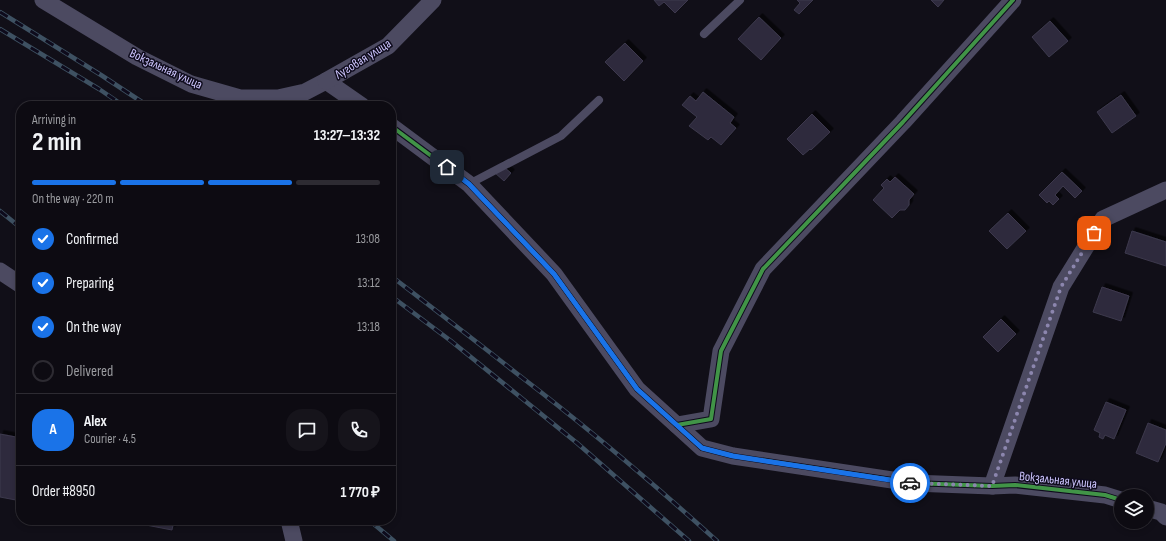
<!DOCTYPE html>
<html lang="en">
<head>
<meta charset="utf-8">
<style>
	:root { --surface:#0d0b12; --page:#16141b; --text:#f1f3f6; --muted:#9a9b9f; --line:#2d2b32; --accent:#1a73e8 }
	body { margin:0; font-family:"Sofia Sans Condensed",sans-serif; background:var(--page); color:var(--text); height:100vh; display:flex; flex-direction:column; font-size:15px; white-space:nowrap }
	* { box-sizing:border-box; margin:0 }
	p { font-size:13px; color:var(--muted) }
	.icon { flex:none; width:22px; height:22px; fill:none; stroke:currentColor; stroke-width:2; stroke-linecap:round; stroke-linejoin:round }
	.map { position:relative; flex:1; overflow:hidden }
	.panel { position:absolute; left:16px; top:101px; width:380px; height:424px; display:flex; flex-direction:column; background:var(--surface); border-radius:16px; box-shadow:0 2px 6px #0003,0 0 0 1px var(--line) }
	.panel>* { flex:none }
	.tools { position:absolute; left:1114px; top:489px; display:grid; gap:8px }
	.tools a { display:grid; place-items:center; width:40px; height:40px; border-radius:50%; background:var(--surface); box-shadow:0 2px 6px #0003,0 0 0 1px var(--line); font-size:20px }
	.pin { position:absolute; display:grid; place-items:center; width:34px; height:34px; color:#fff; margin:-17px; border-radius:8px; box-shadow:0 2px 6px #0006 }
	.courier { position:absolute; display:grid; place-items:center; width:40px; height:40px; margin:-20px; border:3px solid #1a73e8; border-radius:50%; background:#fff; color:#222; box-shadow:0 1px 5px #0007 }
	.headline em { font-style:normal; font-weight:700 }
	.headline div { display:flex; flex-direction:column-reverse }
	.headline { display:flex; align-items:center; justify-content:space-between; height:68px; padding:0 16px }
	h1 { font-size:26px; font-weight:700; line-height:30px }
	.bar { display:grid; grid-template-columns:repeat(4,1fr); gap:6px 4px; align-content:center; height:48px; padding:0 16px }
	.bar i { height:5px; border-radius:3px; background:var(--line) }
	.bar .active { background:var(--accent) }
	.bar p { grid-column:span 4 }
	.line { display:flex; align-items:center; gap:10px; padding:0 16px; border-top:1px solid var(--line) }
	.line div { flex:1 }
	.round { display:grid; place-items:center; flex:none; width:42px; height:42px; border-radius:16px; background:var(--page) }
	ol { padding:0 16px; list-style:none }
	li { display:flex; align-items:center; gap:12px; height:44px }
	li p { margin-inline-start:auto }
	li .icon { padding:4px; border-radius:50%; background:var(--accent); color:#fff; stroke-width:4 }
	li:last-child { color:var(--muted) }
	li i { width:22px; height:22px; border:2px solid var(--line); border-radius:50% }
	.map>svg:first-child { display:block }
	.building { fill:#2f2b3c; stroke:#3c394d; filter:url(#shadow) }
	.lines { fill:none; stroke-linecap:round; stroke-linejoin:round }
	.lane { stroke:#4c4a61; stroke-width:8 }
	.street { stroke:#4c4a61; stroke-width:17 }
	.rail-casing { stroke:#3e5162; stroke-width:4.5 }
	.rail { stroke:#0e0b1c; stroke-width:3; stroke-dasharray:9; stroke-linecap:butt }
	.cycleway-casing { stroke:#0e0b1c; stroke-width:6 }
	.cycleway { stroke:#419447; stroke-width:4 }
	.done { stroke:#8c86ae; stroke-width:4; stroke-dasharray:0 7.2 }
	.route { stroke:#1a73e8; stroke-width:5 }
	.labels { text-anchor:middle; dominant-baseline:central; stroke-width:3; stroke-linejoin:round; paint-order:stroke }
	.street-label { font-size:13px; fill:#cec6ff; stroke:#0e0b1c }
</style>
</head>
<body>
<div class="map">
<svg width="1166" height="541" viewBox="0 0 1166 541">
	<defs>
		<filter id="shadow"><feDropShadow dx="3.5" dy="-3.5" stdDeviation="0" flood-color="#0009"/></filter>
	</defs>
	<rect width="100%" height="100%" fill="#110f18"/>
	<g class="building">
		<polygon points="654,0 688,0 675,13 664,2 659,6"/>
		<polygon points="797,0 813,0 799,14 794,10 800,3"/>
		<polygon points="931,0 944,0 938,7"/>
		<polygon points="759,17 781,38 761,60 738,39"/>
		<polygon points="1050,21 1068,41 1049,57 1032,37"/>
		<polygon points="625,43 643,61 624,81 605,62"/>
		<polygon points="703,92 734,117 730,123 736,128 721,145 711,137 708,140 689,126 697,117 682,105 690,96 696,101"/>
		<polygon points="1121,95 1136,116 1112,133 1097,112"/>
		<polygon points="812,114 830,132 811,150 810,149 803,155 787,139"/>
		<polygon points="500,164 511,173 504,181 494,172"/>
		<polygon points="1062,172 1082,191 1075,198 1063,186 1055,195 1059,199 1053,205 1049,201 1047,203 1039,195"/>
		<polygon points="895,177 914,194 909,200 909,205 905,210 900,210 892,218 873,200 884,188 881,185 887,179 890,182"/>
		<polygon points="1008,213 1026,231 1007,249 989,231"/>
		<polygon points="1132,231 1166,242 1166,266 1125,253"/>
		<polygon points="1102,287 1129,296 1121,321 1093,312"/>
		<polygon points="1001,319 1016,334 998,352 983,337"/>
		<polygon points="1106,402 1126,410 1114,439 1105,435 1103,439 1099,437 1100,433 1094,430"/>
		<polygon points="1148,423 1166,430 1166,443 1158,462 1136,453"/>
		<polygon points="0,434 21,438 21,501 0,497"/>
		<polygon points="120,520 174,520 172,530"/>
	</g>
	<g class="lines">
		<g class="lane">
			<polyline points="704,34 740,0"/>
			<polyline points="469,184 561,136 599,100"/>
		</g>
		<g class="street">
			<polyline points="43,0 137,57 191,84 240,98 278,98 305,92 326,81 362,106"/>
			<polyline points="326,81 388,46 433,0"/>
			<polyline points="391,126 469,184 554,274 637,389 702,448 733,456 912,483 992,486 1015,485 1105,495 1121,500"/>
			<polyline points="0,271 21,285"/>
			<polyline points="677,425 711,419 721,351 763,269 903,122 1013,0"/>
			<polyline points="992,486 1061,287 1103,219 1166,190"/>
			<polyline points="1147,508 1161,512 1166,517"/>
			<polyline points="289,520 294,541"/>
		</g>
		<defs>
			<g id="rail">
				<polyline points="0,12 101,75 148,106"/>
				<polyline points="0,29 99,89 124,106"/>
				<polyline points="0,211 21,228"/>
				<path d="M 391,276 C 434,309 477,342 520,376 C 588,428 654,484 717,541"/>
				<polyline points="391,296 451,341 577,443 689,541"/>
				<polyline points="369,520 394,541"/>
			</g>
		</defs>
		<use href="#rail" class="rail-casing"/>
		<use href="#rail" class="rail"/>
		<defs>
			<g id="cycleway">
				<polyline points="391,126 469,184 554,274 637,389 702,448 733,456 912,483 992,486 1015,485 1105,495 1121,500"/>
				<polyline points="677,425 711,419 721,351 763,269 903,122 1013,0"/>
			</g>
		</defs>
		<use href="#cycleway" class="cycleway-casing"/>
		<use href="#cycleway" class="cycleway"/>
	</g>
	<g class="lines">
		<polyline class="done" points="910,483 992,486 1061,287 1094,233"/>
		<polyline class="route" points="447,167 469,184 554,274 637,389 702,448 733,456 910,483"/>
	</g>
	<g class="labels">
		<g class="street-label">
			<text transform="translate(363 59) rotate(-32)">Луговая улица</text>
			<text transform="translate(166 69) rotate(25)">Вокзальная улица</text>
			<text transform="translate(1058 480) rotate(6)">Вокзальная улица</text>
		</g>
	</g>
</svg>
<div class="tools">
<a><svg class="icon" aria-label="layers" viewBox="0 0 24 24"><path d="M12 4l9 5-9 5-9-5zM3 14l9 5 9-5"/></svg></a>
</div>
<div class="pin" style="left:1094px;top:233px;background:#ea580c"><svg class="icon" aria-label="bag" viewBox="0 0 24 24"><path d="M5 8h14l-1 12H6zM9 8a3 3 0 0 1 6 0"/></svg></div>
<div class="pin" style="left:447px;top:167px;background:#1f2937"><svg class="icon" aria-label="home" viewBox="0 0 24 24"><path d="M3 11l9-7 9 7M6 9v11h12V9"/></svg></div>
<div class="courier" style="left:910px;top:483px"><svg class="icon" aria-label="car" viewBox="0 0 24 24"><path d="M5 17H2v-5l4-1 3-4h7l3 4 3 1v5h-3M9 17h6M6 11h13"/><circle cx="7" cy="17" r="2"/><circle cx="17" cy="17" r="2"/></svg></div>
<section class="panel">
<div class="headline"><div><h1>2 min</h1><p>Arriving in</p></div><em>13:27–13:32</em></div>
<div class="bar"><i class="active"></i><i class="active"></i><i class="active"></i><i></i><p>On the way · 220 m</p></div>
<ol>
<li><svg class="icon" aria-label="check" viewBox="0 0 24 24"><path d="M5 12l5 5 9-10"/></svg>Confirmed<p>13:08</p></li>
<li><svg class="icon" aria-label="check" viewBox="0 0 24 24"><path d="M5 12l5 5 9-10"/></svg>Preparing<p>13:12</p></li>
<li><svg class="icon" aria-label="check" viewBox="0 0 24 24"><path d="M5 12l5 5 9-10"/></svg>On the way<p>13:18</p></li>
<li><i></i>Delivered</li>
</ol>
<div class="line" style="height:72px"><b class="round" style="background:var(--accent);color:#fff">A</b><div><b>Alex</b><p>Courier · 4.5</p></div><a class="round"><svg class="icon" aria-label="chat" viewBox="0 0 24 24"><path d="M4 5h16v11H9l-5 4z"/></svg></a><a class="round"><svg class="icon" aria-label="phone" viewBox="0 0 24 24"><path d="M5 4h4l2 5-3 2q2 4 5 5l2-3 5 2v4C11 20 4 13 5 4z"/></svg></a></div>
<div class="line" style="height:52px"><div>Order #8950</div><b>1 770 ₽</b></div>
</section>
</div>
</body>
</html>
